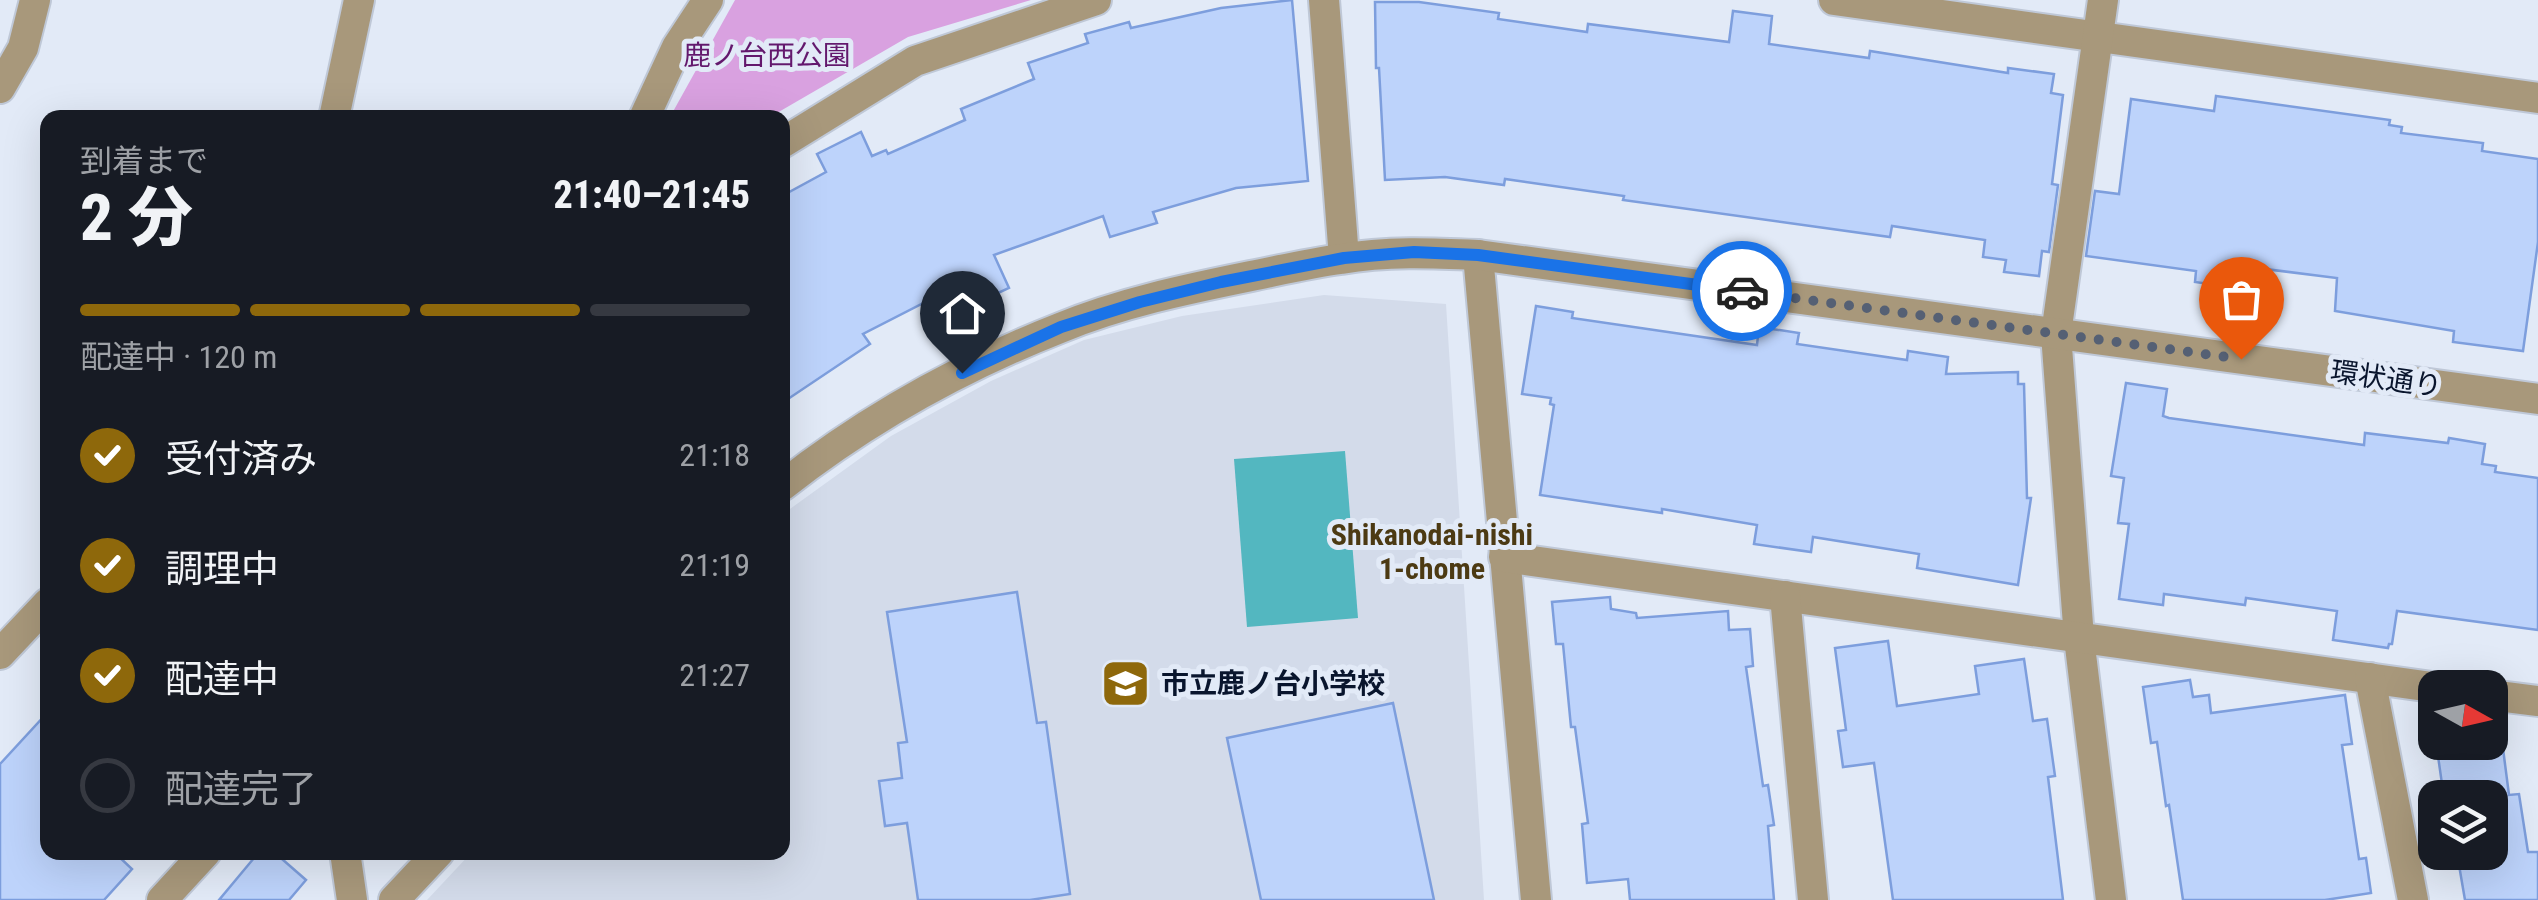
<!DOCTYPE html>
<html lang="ja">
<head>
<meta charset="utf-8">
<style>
	:root { --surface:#171b24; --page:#242831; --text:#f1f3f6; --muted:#9ea1a6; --line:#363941; --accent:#8e680b }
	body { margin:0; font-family:"Roboto Condensed","Noto Sans JP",sans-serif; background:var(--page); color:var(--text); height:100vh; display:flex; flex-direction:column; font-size:38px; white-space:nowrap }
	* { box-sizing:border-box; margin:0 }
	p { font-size:32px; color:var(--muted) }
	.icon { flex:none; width:55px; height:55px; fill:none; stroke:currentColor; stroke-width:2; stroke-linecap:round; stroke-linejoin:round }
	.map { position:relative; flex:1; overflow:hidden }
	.drawer { position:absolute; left:40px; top:110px; width:750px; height:750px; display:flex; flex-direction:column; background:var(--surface); border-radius:20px; box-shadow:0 10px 40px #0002 }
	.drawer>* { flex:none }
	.needle { width:65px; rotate:98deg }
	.tools { position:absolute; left:2418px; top:670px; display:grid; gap:20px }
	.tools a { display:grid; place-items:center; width:90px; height:90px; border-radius:20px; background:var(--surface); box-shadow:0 10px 40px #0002; font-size:50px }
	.pin { position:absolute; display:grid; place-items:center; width:85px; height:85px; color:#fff; margin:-102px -42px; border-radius:50% 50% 50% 0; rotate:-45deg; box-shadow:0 0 10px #0007 }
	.pin .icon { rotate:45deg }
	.courier { position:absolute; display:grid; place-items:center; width:100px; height:100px; margin:-50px; border:8px solid #1a73e8; border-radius:50%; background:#fff; color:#222; box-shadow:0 2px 12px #0007 }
	.headline em { font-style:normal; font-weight:800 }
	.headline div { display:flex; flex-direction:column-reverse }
	.headline { display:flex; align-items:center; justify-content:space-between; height:170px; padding:0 40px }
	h1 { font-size:65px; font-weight:800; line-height:75px }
	.bar { display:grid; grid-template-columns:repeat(4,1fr); gap:15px 10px; align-content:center; height:120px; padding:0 40px }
	.bar i { height:12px; border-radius:8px; background:var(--line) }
	.bar .on { background:var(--accent) }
	.bar p { grid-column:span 4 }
	ol { padding:0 40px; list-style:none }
	li { display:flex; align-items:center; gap:30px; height:110px }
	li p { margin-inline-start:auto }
	li .icon { padding:10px; border-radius:50%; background:var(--accent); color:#fff; stroke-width:4 }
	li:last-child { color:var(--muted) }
	li i { width:55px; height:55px; border:5px solid var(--line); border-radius:50% }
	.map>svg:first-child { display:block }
	.built { fill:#d3dbea }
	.green { fill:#d9a1e0 }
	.water { fill:#53b7c0 }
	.building { fill:#bdd3fb; stroke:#7d9edd; stroke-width:2.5 }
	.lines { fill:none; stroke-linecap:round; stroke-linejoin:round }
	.minor-casing { stroke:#bfc8d7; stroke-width:34 }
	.minor { stroke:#a8987b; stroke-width:30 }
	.done { stroke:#556074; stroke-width:10; stroke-dasharray:0 18 }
	.route { stroke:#1a73e8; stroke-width:12 }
	.labels { text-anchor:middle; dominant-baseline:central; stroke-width:10; stroke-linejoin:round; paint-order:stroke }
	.park-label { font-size:28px; fill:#63186d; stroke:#e2eaf7 }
	.street-label { font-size:28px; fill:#09152d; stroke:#e2eaf7 }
	.poi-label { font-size:28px; font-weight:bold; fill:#09152d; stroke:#e2eaf7; text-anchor:start }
	.neighbourhood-label { font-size:30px; font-weight:bold; fill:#4c3a13; stroke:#e2eaf7 }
</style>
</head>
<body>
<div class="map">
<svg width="2538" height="900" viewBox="0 0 2538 900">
	<rect width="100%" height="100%" fill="#e2eaf7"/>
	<polygon class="built" points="1324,295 1446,304 1484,900 427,900 471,853 782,852 783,514 891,436 991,381 1084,340 1182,316"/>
	<polygon class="green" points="735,0 1031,0 908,37 770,117 670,117"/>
	<polygon class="water" points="1345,451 1358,618 1247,627 1234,459"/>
	<g class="building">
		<polygon points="1292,0 1308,181 1236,188 1153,212 1157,223 1110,237 1103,216 994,255 1009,288 955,313 945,292 863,334 870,344 782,403 782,196 826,172 817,154 861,132 872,156 886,150 888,154 965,120 961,109 1034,79 1028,63 1088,43 1085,34 1129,22 1131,28 1221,8"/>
		<polygon points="1375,2 1419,2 1499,13 1498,19 1587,32 1588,24 1729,42 1733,11 1772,16 1769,44 1869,58 1870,51 2008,73 2008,68 2054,74 2051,93 2063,95 2052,184 2058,185 2049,252 2042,251 2039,276 2004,272 2006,260 1983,257 1985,240 1892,226 1890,237 1623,200 1624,196 1505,179 1504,185 1445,177 1385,180 1379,68 1376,68"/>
		<polygon points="2216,96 2390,120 2389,125 2402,127 2401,133 2483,143 2482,151 2538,159 2538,242 2523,351 2453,342 2454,331 2335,311 2337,278 2241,266 2238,288 2195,282 2196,271 2086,256 2095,191 2119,194 2131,99 2214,111"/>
		<polygon points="1536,306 1573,312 1572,318 1757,345 1759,327 1799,333 1797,344 1907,360 1908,351 1948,357 1946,374 2018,372 2018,384 2024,384 2027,498 2031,498 2018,585 1917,568 1919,554 1813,537 1811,552 1754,544 1757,525 1662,509 1662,513 1540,495 1554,405 1550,404 1551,398 1522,394"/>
		<polygon points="2126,383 2167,389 2163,416 2169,418 2364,445 2365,433 2448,443 2449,438 2485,444 2482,464 2496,466 2495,472 2538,478 2538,630 2397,611 2392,644 2389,644 2388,648 2333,640 2337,611 2246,598 2245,605 2164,594 2163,605 2119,599 2129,524 2118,523 2124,478 2111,476"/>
		<polygon points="1017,592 1037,723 1046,722 1070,894 1030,900 918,900 907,823 885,826 879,781 902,778 898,743 907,742 887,612"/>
		<polygon points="1610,597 1611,609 1636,613 1637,618 1728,611 1729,630 1750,629 1753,666 1746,667 1763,786 1768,785 1774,825 1768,826 1774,900 1630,900 1628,879 1587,883 1582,824 1588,823 1575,727 1571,727 1563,644 1556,644 1552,602"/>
		<polygon points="1888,641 1897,706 1979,694 1975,666 2024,659 2033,721 2047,719 2055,776 2048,777 2063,900 1893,900 1874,763 1843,767 1838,731 1846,730 1835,648"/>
		<polygon points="2190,680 2193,697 2209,695 2211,713 2345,695 2352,744 2342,745 2359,859 2366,858 2371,893 2325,900 2183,900 2169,805 2166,806 2157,742 2151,743 2143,687"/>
		<polygon points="1393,703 1434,900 1261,900 1227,738"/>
		<polygon points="48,712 48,852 114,852 132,869 104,900 0,900 0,764"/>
		<polygon points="2501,733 2509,795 2519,794 2528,852 2538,852 2538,900 2465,900 2459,865 2454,866 2452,852 2490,852 2490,798 2444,798 2436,742 2490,742 2490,735"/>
		<polygon points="259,852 274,852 306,880 289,900 219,900"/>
	</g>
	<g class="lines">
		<defs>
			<g id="minor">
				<polyline points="1324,0 1344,258"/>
				<polyline points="1834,0 2538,98"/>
				<polyline points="2103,0 2056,334 2079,638 2111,900"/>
				<polyline points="0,88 23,48 35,0"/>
				<polyline points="334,118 359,0"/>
				<polyline points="644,118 677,47 708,0"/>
				<polyline points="782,143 915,61 1096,0"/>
				<polyline points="1478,255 1536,900"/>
				<path d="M 782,486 C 866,420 961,367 1060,328 C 1120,303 1187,289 1251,276 C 1281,270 1311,263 1341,259 C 1386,251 1432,253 1478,255 L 2538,399"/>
				<polyline points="1504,557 2439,688"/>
				<polyline points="1785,596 1813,900"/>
				<polyline points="0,654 48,603"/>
				<polyline points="2370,678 2413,900"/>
				<polyline points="2490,695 2538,701"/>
				<polyline points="345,852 352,900"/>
				<polyline points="162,900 206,852"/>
				<polyline points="394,900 439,852"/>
			</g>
		</defs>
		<use href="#minor" class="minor-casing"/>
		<use href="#minor" class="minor"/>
	</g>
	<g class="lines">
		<polyline class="done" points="1742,291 2241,359"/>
		<polyline class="route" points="962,373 1061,327 1140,302 1221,282 1344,258 1414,252 1478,255 1742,291"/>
	</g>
	<defs>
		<symbol id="school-square" viewBox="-11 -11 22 22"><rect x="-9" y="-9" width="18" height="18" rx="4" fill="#8e680b" stroke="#e2eaf7"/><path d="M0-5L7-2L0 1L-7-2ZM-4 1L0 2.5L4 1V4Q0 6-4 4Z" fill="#fff"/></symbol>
	</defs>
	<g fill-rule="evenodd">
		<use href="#school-square" x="1098" y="656" width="55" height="55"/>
	</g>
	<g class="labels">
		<g class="park-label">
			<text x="767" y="55">鹿ノ台西公園</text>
		</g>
		<g class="street-label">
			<text transform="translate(2386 379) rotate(8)">環状通り</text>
		</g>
		<g class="poi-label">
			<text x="1161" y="683">市立鹿ノ台小学校</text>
		</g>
		<g class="neighbourhood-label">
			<text x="1432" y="534">Shikanodai-nishi<tspan x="1432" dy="34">1-chome</tspan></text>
		</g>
	</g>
</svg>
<div class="tools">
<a><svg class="needle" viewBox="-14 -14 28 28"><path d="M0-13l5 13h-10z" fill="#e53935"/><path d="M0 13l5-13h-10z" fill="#9ea1a6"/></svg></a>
<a><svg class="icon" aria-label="layers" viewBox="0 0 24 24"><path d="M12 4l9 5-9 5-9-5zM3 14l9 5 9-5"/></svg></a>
</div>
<div class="pin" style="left:2241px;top:359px;background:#ea580c"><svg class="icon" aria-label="bag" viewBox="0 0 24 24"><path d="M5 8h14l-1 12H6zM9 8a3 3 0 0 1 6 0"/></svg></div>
<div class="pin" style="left:962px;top:373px;background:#1f2937"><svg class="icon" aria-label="home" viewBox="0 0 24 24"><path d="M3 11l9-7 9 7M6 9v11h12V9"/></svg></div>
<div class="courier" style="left:1742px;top:291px"><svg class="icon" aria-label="car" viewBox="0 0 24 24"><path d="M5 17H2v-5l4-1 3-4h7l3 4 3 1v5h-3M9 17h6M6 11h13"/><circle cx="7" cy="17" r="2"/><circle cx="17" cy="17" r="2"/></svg></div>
<section class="drawer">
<div class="headline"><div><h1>2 分</h1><p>到着まで</p></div><em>21:40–21:45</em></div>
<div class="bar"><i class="on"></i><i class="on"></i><i class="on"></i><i></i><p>配達中 · 120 m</p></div>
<ol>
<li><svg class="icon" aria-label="check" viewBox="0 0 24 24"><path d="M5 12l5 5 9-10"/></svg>受付済み<p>21:18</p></li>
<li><svg class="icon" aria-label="check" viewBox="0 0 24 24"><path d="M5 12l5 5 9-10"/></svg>調理中<p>21:19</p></li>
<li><svg class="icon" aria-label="check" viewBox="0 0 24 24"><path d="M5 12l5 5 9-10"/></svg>配達中<p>21:27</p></li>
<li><i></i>配達完了</li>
</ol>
</section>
</div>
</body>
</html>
